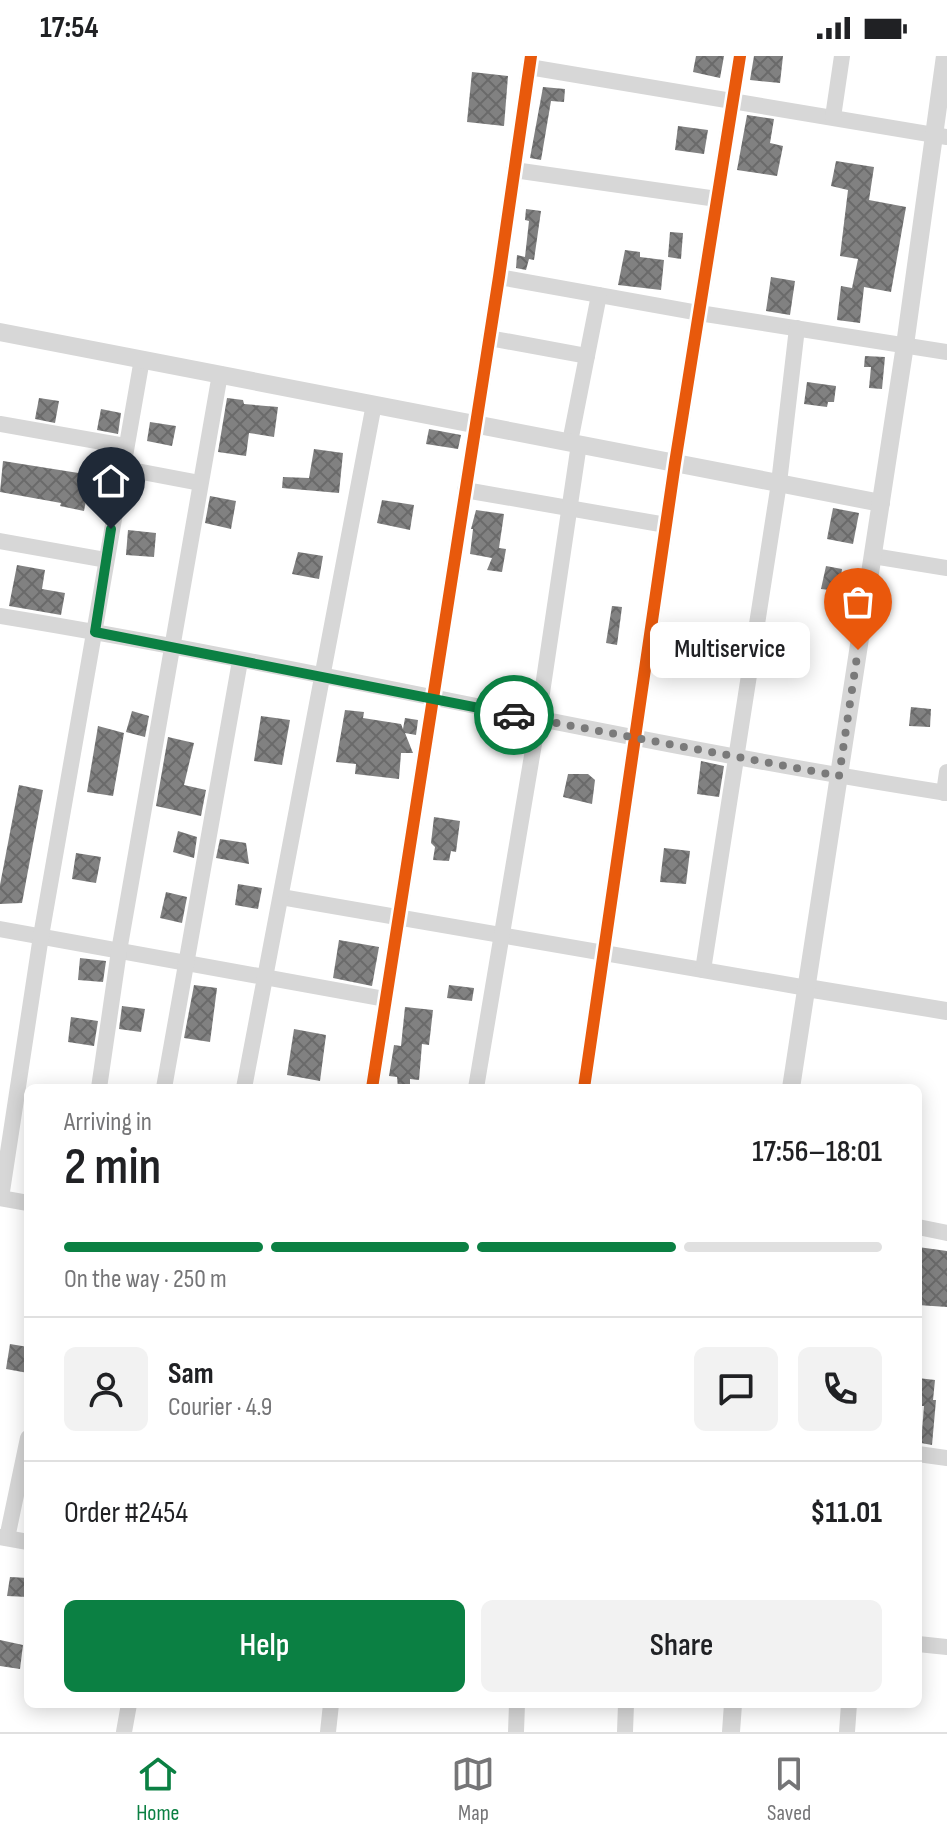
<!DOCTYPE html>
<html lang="en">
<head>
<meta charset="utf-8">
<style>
	:root { --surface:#fff; --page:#f2f2f2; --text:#202124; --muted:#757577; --line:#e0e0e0; --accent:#0b8043 }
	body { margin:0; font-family:"Sofia Sans Condensed",sans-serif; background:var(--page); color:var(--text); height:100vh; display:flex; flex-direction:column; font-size:30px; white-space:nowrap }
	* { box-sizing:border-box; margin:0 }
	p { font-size:26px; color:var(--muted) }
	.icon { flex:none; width:44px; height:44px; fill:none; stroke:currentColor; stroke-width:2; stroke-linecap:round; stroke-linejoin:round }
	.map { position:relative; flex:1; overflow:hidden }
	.drawer { position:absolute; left:24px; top:1028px; width:898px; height:624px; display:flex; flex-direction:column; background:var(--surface); border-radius:12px; box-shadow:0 4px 20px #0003 }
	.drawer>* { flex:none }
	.pin { position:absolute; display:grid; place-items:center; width:68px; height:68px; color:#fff; margin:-82px -34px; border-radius:50% 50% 50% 0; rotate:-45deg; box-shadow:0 0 8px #0007 }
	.pin .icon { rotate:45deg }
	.courier { position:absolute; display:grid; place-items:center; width:80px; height:80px; margin:-40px; border:6px solid #0b8043; border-radius:50%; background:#fff; color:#222; box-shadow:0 2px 10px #0007 }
	.bubble { position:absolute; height:56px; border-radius:12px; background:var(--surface); box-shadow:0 4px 20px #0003; font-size:26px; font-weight:600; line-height:56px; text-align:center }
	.summary em { font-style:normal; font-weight:600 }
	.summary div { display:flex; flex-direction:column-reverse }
	.summary { display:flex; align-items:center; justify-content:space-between; height:136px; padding:0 40px }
	h1 { font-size:52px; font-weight:600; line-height:60px }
	.bar { display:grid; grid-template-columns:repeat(4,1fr); gap:12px 8px; align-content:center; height:96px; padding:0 40px }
	.bar i { height:10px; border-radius:6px; background:var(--line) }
	.bar .current { background:var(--accent) }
	.bar p { grid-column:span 4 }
	.line { display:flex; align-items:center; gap:20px; padding:0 40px; border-top:2px solid var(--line) }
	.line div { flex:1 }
	.round { display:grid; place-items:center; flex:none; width:84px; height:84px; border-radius:12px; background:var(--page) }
	.primary-button { display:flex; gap:16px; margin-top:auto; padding:16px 40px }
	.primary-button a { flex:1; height:92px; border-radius:12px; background:var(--accent); color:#fff; font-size:32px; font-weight:600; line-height:92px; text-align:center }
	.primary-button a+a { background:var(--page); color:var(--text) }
	.status { display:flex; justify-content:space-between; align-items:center; height:56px; padding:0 40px; background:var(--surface); direction:ltr }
	.status svg { height:22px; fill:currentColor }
	.tabs { display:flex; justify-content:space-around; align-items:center; height:112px; border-top:2px solid var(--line); background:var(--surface); font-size:22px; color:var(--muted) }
	.tabs a { display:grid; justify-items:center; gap:4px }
	.tabs .current { color:var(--accent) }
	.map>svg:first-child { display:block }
	.building { fill:url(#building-cross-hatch) }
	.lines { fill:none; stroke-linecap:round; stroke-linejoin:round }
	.minor { stroke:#d7d7d7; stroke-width:16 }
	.tertiary { stroke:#d7d7d7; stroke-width:18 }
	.cycleway-casing { stroke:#fff; stroke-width:17 }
	.cycleway { stroke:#e8590c; stroke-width:12 }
	.done { stroke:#7a7a7a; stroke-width:8; stroke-dasharray:0 14.4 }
	.route { stroke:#0b8043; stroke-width:10 }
</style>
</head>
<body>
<div class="status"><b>17:54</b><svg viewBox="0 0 49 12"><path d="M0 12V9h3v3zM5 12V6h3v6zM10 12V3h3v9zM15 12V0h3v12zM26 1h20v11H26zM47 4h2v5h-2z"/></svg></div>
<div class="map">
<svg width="947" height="1676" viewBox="0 0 947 1676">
	<defs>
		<pattern id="building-cross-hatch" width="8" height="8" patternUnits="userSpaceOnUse" patternTransform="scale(2)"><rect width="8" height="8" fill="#818181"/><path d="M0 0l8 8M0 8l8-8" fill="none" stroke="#6a6a6a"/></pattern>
	</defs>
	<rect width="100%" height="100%" fill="#fff"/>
	<g class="building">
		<polygon points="696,0 724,0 720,22 693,16"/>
		<polygon points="754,0 783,0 780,27 750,24"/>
		<polygon points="472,16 508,20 504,70 467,66"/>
		<polygon points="543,31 565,33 564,46 551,45 541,104 530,102"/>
		<polygon points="747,59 774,63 770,87 783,90 777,120 737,114"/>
		<polygon points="678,70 708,74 704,98 675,94"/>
		<polygon points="836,105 874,111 869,144 906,151 891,236 864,231 860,267 837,264 841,230 852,232 858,203 840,200 848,134 831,130"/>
		<polygon points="526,153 541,155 534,204 529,203 526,214 516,212 517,199 525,201 529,165 525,164"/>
		<polygon points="670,176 683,177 681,203 668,201"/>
		<polygon points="625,194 640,196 640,201 664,204 661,234 618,229"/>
		<polygon points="771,221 795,225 790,259 766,255"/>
		<polygon points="865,300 885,301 882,333 869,332 871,311 864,311"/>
		<polygon points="807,326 836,330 834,346 828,346 827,351 804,348"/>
		<polygon points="39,342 59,345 55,367 35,363"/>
		<polygon points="227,342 243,344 244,348 278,351 274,381 249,377 246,400 218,396"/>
		<polygon points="101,353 121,357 118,378 97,374"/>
		<polygon points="150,366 176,370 172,390 147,385"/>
		<polygon points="429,373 461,379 458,393 426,388"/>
		<polygon points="314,393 343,397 339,437 282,432 283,421 309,422"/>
		<polygon points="3,405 91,419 84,455 60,450 61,447 0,436"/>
		<polygon points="210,440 236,445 231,473 205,467"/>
		<polygon points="382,444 414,449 410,474 377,467"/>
		<polygon points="833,452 859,457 853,488 827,483"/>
		<polygon points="476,454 504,458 499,492 506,493 502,516 487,514 492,502 470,498 473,473 471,473"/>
		<polygon points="128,474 156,477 154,501 126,499"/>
		<polygon points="298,496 323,500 319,523 292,518"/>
		<polygon points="17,509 45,514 42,533 65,537 61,559 9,550"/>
		<polygon points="826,510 842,513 839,535 821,533"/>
		<polygon points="612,550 622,551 617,589 606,587"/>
		<polygon points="695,581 724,586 722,597 713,596 710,618 688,614"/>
		<polygon points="911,651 931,653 930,671 909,670"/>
		<polygon points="345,654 364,656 363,662 401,668 403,673 405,662 418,664 416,679 405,677 413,697 401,697 399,723 355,718 356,708 336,706"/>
		<polygon points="132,655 149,660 145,681 126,676"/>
		<polygon points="261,660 290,664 282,709 254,705"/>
		<polygon points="98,670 124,677 113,740 87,736"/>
		<polygon points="168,681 194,687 184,729 206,734 201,760 156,750"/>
		<polygon points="701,705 724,710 719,741 697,738"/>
		<polygon points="568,718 588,718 595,724 592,748 563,741"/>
		<polygon points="19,729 43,734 22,847 0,848 0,829"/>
		<polygon points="434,761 460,765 456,796 451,795 449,805 433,804 435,791 431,787"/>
		<polygon points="178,775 197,781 194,802 173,796"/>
		<polygon points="220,783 246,787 249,808 216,802"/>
		<polygon points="664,792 690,795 686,828 660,826"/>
		<polygon points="76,797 101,801 96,827 72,823"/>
		<polygon points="238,828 262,832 258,853 235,849"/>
		<polygon points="166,836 187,841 182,867 160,862"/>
		<polygon points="339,884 379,891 372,930 333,922"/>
		<polygon points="80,902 106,905 103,926 78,924"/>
		<polygon points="194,929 217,932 210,986 184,982"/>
		<polygon points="449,929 474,932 472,945 447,942"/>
		<polygon points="122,950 145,953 141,976 119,973"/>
		<polygon points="405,951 433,954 429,989 422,988 419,1024 410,1023 410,1032 398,1032 397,1021 389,1020 394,989 401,990"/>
		<polygon points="71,961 98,965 94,990 68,986"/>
		<polygon points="294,973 326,979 320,1025 287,1019"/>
		<polygon points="918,1191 947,1195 947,1251 918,1249 920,1218 918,1218"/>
		<polygon points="10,1288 28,1291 28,1317 6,1313"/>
		<polygon points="918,1322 935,1324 933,1344 936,1344 932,1389 921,1387 924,1350 918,1350"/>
		<polygon points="10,1521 28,1522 28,1541 7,1540"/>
		<polygon points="0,1584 23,1589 20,1613 0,1610"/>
	</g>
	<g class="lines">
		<g class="minor">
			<polyline points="529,11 947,81"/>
			<polyline points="833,61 842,0"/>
			<polyline points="514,114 717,143"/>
			<polyline points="499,221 699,257 947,296"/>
			<polyline points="489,282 587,300"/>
			<polyline points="0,368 125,390"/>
			<polyline points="570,386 599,239"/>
			<polyline points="121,412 200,427"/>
			<polyline points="465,434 666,469"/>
			<polyline points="0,485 106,504"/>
			<polyline points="873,500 947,512"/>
			<path d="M 0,560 C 317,612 630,688 947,737"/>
			<polyline points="944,737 947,716"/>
			<polyline points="281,841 807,932"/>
			<polyline points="0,873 385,943"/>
			<polyline points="703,914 779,427 797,272"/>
			<polyline points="99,1032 119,895 220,318"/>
			<polyline points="164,1032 240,605"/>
			<polyline points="244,1032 374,348"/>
			<polyline points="372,1032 499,221 531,0"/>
			<polyline points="476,1032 538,664 579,388"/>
			<polyline points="584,1032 675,407 740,0"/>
			<polyline points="0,1142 28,1147"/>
			<polyline points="1,1142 41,880 142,303"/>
			<polyline points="918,1171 947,1177"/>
			<polyline points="918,1398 947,1402"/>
			<polyline points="0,1481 28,1486"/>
			<polyline points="7,1482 28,1382"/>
			<polyline points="918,1588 947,1591"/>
			<polyline points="124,1676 129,1648"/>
			<polyline points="328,1676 331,1648"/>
			<polyline points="516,1676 517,1648"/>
			<polyline points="625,1676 626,1648"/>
			<polyline points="847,1676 849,1648"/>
		</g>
		<g class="tertiary">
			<polyline points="0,276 881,447"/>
			<polyline points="807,932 947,955"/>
			<polyline points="791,1032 905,289 945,0"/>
			<polyline points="731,1676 733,1648"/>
		</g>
		<defs>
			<g id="cycleway">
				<polyline points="372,1032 499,221 531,0"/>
				<polyline points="584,1032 675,407 740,0"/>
			</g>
		</defs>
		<use href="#cycleway" class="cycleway-casing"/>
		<use href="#cycleway" class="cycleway"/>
	</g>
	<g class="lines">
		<polyline class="done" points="514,659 839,720 858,594"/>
		<polyline class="route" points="111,473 95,576 514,659"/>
	</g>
</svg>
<div class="pin" style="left:858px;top:594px;background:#ea580c"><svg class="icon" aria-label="bag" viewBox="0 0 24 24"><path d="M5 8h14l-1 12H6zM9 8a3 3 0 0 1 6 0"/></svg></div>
<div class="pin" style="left:111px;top:473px;background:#1f2937"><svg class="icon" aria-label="home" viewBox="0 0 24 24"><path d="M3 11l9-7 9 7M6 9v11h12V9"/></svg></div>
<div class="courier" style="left:514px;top:659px"><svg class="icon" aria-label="car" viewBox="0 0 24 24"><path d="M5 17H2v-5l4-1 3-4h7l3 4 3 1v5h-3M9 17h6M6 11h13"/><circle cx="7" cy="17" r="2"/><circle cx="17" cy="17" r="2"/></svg></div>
<div class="bubble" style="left:650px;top:566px;width:160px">Multiservice</div>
<section class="drawer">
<div class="summary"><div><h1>2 min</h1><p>Arriving in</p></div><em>17:56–18:01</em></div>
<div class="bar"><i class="current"></i><i class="current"></i><i class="current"></i><i></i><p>On the way · 250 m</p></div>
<div class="line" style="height:144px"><a class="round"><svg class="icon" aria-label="person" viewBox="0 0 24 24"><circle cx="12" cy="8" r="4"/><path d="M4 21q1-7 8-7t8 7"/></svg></a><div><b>Sam</b><p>Courier · 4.9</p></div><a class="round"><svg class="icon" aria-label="chat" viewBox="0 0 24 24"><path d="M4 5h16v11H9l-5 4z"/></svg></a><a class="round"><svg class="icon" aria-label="phone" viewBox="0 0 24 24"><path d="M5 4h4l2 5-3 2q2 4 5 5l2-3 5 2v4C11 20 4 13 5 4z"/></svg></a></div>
<div class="line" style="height:104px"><div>Order #2454</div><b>$11.01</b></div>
<div class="primary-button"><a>Help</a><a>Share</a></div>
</section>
</div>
<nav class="tabs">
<a class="current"><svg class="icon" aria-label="home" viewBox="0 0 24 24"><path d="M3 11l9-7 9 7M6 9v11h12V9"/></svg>Home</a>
<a><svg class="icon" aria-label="map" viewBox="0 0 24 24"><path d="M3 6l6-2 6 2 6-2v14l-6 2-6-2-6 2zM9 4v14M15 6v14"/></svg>Map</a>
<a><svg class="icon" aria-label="saved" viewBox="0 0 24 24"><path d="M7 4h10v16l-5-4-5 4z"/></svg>Saved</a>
</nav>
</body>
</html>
